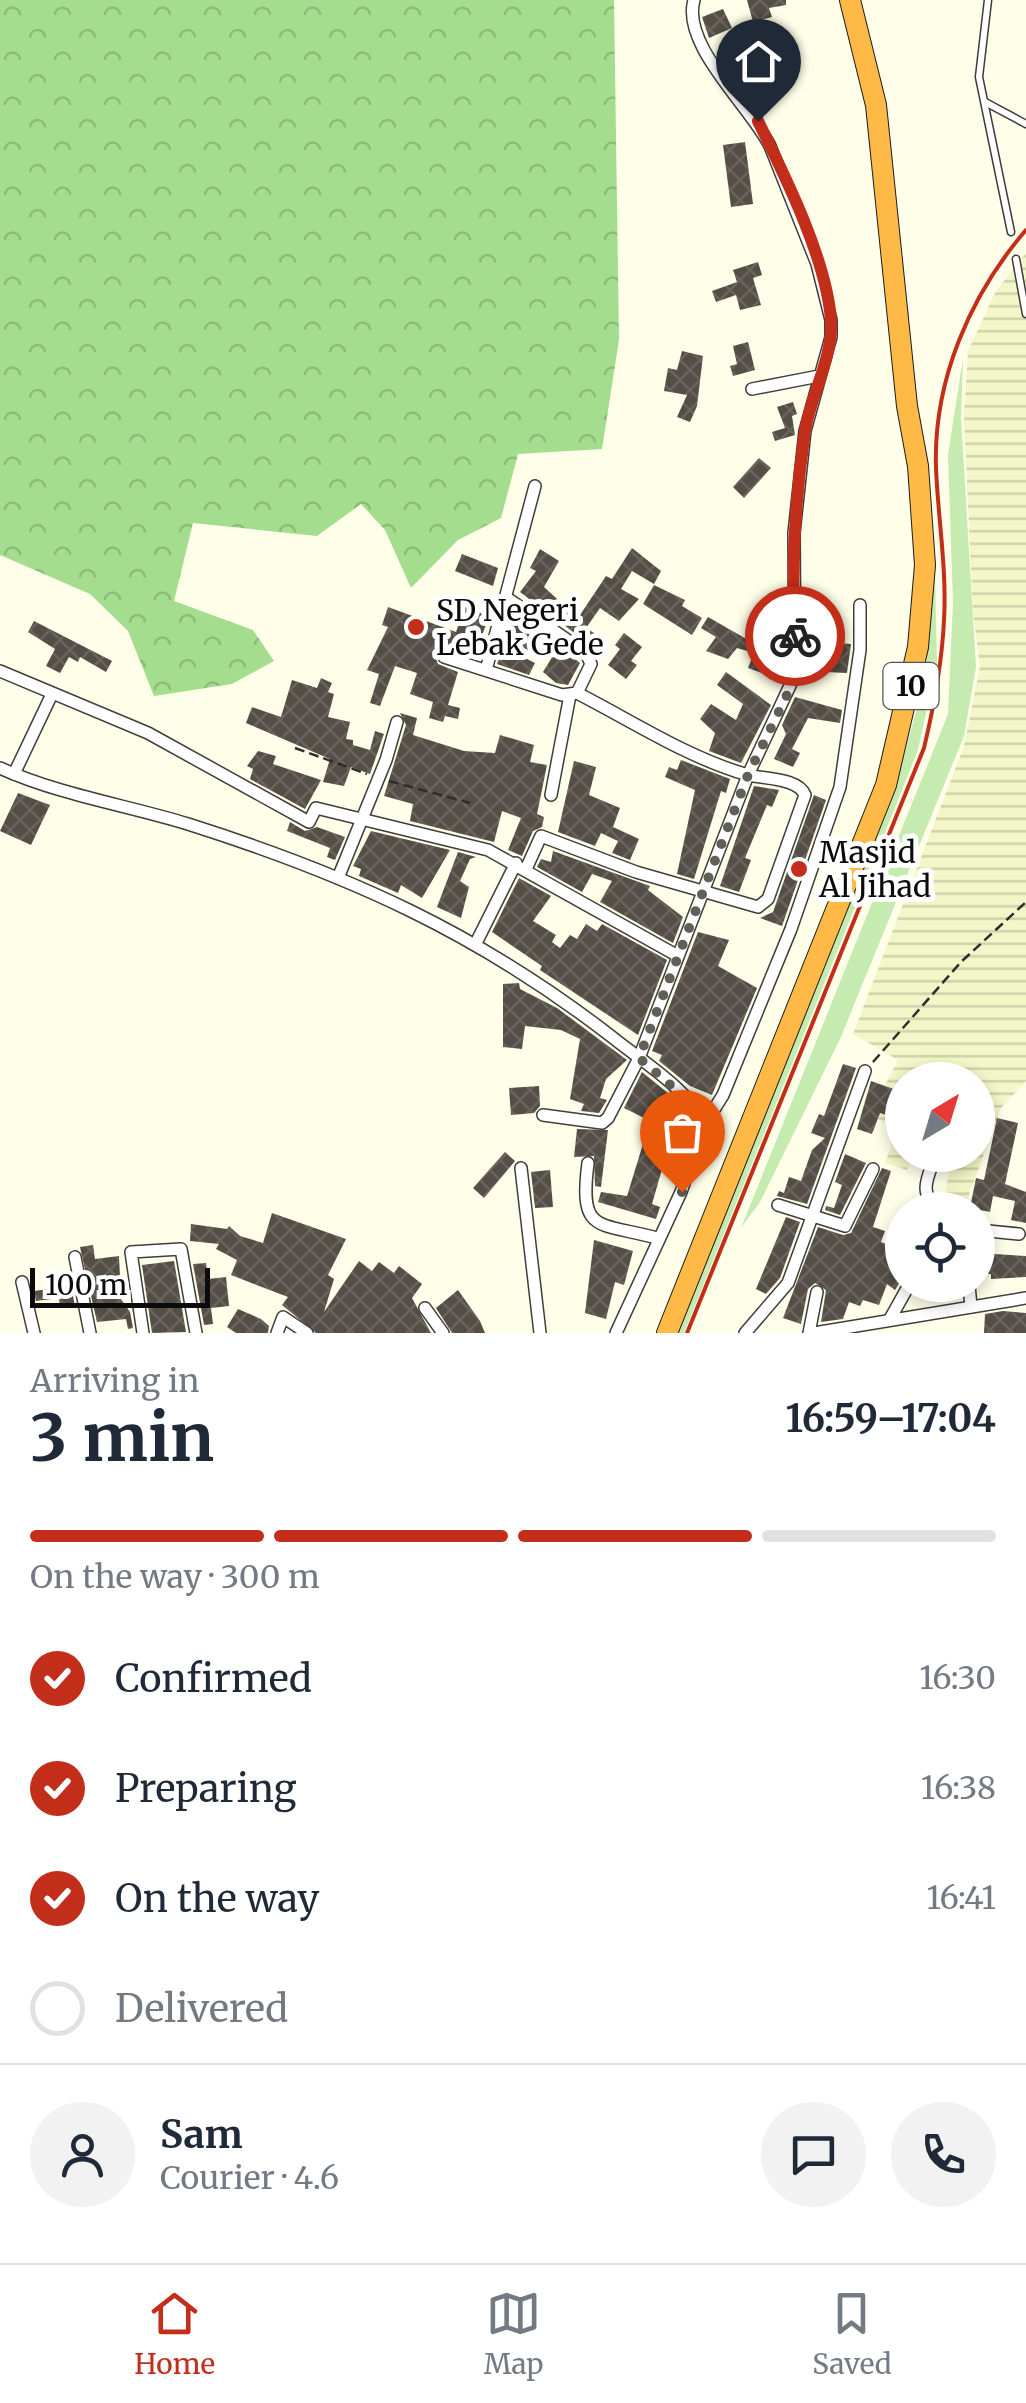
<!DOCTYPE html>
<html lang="en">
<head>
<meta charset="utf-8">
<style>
	:root { --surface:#fff; --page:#f2f2f3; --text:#1f2937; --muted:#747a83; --line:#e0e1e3; --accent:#c32e1a }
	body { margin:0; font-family:Merriweather,serif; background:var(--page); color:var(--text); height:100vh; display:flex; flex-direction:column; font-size:38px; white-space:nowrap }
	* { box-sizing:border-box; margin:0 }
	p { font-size:32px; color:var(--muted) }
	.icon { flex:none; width:55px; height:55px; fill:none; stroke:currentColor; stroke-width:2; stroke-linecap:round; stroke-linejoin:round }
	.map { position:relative; height:1333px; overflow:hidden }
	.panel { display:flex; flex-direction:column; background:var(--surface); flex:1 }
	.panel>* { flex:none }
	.needle { width:65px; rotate:38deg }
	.tools { position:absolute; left:885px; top:1062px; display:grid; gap:20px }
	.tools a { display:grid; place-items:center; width:110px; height:110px; border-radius:50%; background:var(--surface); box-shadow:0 5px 15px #0003; font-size:50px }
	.scale { position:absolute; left:30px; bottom:25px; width:180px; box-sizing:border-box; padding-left:10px; border:5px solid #0b0b0b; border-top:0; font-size:28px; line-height:35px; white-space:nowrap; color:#0b0b0b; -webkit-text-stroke:8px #fff; paint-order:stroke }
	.pin { position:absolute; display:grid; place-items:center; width:85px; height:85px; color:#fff; margin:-102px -42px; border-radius:50% 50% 50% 0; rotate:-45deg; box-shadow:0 0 10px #0007 }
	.pin .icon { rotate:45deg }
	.courier { position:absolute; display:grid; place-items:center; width:100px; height:100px; margin:-50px; border:8px solid #c32e1a; border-radius:50%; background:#fff; color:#222; box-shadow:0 2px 12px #0007 }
	.overview em { font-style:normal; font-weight:700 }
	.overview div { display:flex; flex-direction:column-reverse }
	.overview { display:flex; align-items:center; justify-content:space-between; height:170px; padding:0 30px }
	h1 { font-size:65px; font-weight:700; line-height:75px }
	.bar { display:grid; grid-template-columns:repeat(4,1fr); gap:15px 10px; align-content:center; height:120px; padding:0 30px }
	.bar i { height:12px; border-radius:8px; background:var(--line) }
	.bar .active { background:var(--accent) }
	.bar p { grid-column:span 4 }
	.line { display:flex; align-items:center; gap:25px; padding:0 30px; border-top:2px solid var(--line) }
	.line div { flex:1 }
	.round { display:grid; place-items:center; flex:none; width:105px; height:105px; border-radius:52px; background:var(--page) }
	ol { padding:0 30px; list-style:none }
	li { display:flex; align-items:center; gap:30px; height:110px }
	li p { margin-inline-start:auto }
	li .icon { padding:10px; border-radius:50%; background:var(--accent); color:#fff; stroke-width:4 }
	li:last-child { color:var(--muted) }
	li i { width:55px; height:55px; border:5px solid var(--line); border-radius:50% }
	.tab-bar { display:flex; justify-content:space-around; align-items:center; height:140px; border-top:2px solid var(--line); background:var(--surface); font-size:28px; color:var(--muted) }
	.tab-bar a { display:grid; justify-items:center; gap:5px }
	.tab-bar .active { color:var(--accent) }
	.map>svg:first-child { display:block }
	.farmland { fill:url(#farmland-rules) }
	.grass { fill:#c5ebb0 }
	.forest { fill:url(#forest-crowns) }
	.building { fill:url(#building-cross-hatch) }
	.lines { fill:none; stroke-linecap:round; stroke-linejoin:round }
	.lane-casing { stroke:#3e3e3e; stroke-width:9 }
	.street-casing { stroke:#3e3e3e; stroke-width:14 }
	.highway-casing { stroke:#1c1c1c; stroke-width:22 }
	.path { stroke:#2d2d2d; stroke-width:2.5; stroke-dasharray:10 5; stroke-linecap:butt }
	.lane { stroke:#fff; stroke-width:6 }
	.street { stroke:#fff; stroke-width:11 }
	.highway { stroke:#ffb947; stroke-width:20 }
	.rail { stroke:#c32e1a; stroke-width:4 }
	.done { stroke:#606058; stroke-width:10; stroke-dasharray:0 18 }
	.route { stroke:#c32e1a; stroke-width:12 }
	.poi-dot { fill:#c32e1a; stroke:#fff; stroke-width:4 }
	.labels { text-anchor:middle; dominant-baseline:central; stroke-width:10; stroke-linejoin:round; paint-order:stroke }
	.shield { fill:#fff; stroke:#545454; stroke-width:2.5 }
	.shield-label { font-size:28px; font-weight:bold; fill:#0b0b0b }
	.poi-label { font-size:30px; fill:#0b0b0b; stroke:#fff; text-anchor:start }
</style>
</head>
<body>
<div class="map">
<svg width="1026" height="1333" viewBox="0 0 1026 1333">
	<defs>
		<pattern id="farmland-rules" width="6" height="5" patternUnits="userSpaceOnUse" patternTransform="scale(2.5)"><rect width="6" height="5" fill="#f3f6c7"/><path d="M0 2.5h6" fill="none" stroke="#cfd2aa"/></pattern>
		<pattern id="forest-crowns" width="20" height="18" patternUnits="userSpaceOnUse" patternTransform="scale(2.5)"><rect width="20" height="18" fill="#a5dd8e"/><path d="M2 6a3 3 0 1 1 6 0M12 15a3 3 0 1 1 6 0" fill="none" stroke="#8dbc79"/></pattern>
		<pattern id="building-cross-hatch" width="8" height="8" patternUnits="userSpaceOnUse" patternTransform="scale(2.5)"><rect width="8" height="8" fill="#544e46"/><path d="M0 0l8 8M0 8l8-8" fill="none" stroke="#68635c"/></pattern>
	</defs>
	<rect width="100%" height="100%" fill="#fffee8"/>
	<polygon class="farmland" points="1026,253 1026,1081 1001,1108 966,1203 944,1201 952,1155 978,1155 978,1080 902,1080 902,1155 913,1155 907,1170 885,1163 897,1130 870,1114 898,1060 853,1034 964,746 980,666 973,613 964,415 968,351 996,291"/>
	<g class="grass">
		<polygon points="963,358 961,419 976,667 964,736 840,1039 760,1202 741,1228 948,714 953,602 948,455"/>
		<polygon points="934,528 937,663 918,750 684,1333 677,1333 895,787 924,683 933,600"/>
	</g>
	<polygon class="forest" points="0,0 614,0 619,340 602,449 518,454 501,518 458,540 411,588 385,530 361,504 317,536 193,523 174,601 253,630 274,661 232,684 154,696 128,631 90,594 0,555"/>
	<g class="building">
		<polygon points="747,0 786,0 786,5 769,8 772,17 753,22"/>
		<polygon points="723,9 732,28 709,38 702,17"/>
		<polygon points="745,142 753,204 731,207 723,145"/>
		<polygon points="758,262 762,275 753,278 761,305 740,310 736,295 716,302 712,291 737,282 733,270"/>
		<polygon points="748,342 755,370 733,376 730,366 737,364 733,346"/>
		<polygon points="682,351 703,356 697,406 690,422 677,417 687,395 664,391 668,368 677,370"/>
		<polygon points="793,402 797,414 792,416 795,435 775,441 772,432 785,428 777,407"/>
		<polygon points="759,458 771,468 744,498 733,487"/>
		<polygon points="632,548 661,571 654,584 632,571 621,589 639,599 619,621 600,608 586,628 599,636 593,647 520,592 536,571 530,568 540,549 559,561 544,587 578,618 606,576 612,579"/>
		<polygon points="462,554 498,568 493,586 455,571"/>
		<polygon points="654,585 685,600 682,606 702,618 692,635 643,604"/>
		<polygon points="388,607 456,632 465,607 486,615 488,609 492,610 474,655 443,648 435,655 438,664 458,672 448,705 460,708 458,719 445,716 443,722 429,718 433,702 410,694 417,673 395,666 380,706 370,703 379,674 367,670 388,627 382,625"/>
		<polygon points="708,617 750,641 752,634 776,641 765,674 748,668 754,653 737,648 728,659 706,651 716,637 701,628"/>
		<polygon points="822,618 822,642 851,644 847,673 804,671 804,658 810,658 806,619"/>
		<polygon points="513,620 544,635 539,644 532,640 525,658 535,663 529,675 497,664"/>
		<polygon points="34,621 112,661 106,672 80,657 78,662 69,657 60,673 46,666 55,649 28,632"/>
		<polygon points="624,633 642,647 631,661 637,665 626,679 608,665 620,649 615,645"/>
		<polygon points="559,646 580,663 568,685 556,683 543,672"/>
		<polygon points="726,672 771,705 741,763 709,751 715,733 700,719 711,704 736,720 743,704 717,685"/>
		<polygon points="321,678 332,683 328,692 334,694 328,717 350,722 346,739 353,740 353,745 370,750 375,731 384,734 370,774 351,767 344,786 323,782 330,759 246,723 252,707 281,717 292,680 317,688"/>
		<polygon points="795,697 842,710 840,723 808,718 792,749 800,753 793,767 774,759 786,734 782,725"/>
		<polygon points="400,713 417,718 413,735 464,751 495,753 500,735 534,745 530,762 547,765 537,814 544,817 542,827 533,831 522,856 508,850 521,818 502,811 494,842 410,821 413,804 384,796 406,725"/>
		<polygon points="258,751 276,756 273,764 321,780 305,809 250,779 253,769 247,766"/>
		<polygon points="681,760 730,779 726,793 721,791 694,879 677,874 695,790 665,777 669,767 677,770"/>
		<polygon points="574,761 596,767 589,795 620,808 613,827 639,839 630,860 612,853 618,841 601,833 595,846 558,832"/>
		<polygon points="754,786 779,790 772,807 767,805 745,858 751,860 739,892 720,886"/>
		<polygon points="18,793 50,805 31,845 0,831"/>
		<polygon points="814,795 826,800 782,926 760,918 773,912"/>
		<polygon points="290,822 305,831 317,827 345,837 335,860 327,857 330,848 287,831"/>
		<polygon points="371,831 450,850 422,898 401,885 398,893 359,876 361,869 353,866"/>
		<polygon points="553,851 650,886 648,890 683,917 673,943 600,902 612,881 592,874 582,892 537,867 541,859 551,862"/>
		<polygon points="458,852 476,857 470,859 460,881 469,887 461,918 437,907"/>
		<polygon points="519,878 551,896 533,921 556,935 552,942 560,948 570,935 577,939 586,924 597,931 602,924 667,960 638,1035 540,970 542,966 492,932"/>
		<polygon points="698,932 729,940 718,966 757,988 712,1095 690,1086 659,1061 662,1055 652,1051"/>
		<polygon points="519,983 520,989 557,1008 627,1060 606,1079 600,1098 607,1100 599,1113 581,1111 584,1104 570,1099 580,1039 561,1030 525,1026 522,1049 503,1047 503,984"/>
		<polygon points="843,1064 856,1068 807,1204 777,1196 779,1191 784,1193 789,1177 801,1181 812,1150 825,1138 811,1133 819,1114 824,1116"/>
		<polygon points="642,1072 668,1093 663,1104 679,1110 652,1204 660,1207 656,1219 598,1202 601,1192 627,1196 650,1121 624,1108"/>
		<polygon points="871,1081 902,1092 902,1120 880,1113 872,1134 857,1129"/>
		<polygon points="539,1086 540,1106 534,1113 511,1115 509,1088"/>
		<polygon points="997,1118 1018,1123 1005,1184 1026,1192 1026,1223 1011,1220 1015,1201 993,1196 990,1212 970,1208 976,1178 984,1180"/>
		<polygon points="577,1129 608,1130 601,1187 595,1186 594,1156 574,1157"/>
		<polygon points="505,1152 515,1161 484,1198 473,1188"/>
		<polygon points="845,1154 866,1163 840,1215 825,1210 826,1206 834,1208 842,1185 835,1182"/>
		<polygon points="882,1168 891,1171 873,1227 885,1231 881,1242 902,1250 902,1278 895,1290 887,1284 879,1305 863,1300 860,1306 849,1302 843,1319 821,1322 826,1290 815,1283 808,1289 801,1324 783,1318 818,1227 843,1235 851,1233"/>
		<polygon points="550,1170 553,1207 535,1208 531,1172"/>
		<polygon points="272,1213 346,1239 328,1275 334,1279 324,1312 359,1261 372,1271 379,1262 394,1273 399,1266 422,1284 412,1298 431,1333 316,1333 282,1305 288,1297 231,1275 237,1260 216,1249 219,1244 190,1241 191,1224 227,1229 229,1226 240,1236 263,1243"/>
		<polygon points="786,1217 800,1222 780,1278 766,1294 756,1289"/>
		<polygon points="594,1240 633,1251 624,1285 615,1282 606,1319 585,1313"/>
		<polygon points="93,1245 95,1259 119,1256 121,1299 130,1312 133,1328 128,1329 126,1319 97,1322 80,1247"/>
		<polygon points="978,1253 1026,1256 1026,1277 991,1279 991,1274 978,1274"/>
		<polygon points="174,1261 186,1332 152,1333 142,1265"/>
		<polygon points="206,1263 208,1279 226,1277 229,1306 211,1308 213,1324 204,1325 193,1264"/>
		<polygon points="71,1286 75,1306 60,1308 59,1298 36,1301 34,1291"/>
		<polygon points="458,1290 480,1321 485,1333 452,1333 436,1308"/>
		<polygon points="238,1309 261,1319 269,1326 268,1333 236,1333 227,1327"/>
		<polygon points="1003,1311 1026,1313 1026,1333 984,1333 985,1314"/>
	</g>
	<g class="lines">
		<defs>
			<g id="lane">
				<polyline points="988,0 979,77 1011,232"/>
				<polyline points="985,102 1026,124"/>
				<polyline points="1016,259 1026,314"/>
			</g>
			<g id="street">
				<polyline points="752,389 819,376"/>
				<polyline points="444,657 562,695 577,693 591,664 586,653 507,598"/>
				<polyline points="486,670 535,486"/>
				<polyline points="0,671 148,733 309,822 316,808 488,850 678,956"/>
				<path d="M 0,768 C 60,795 126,805 188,824 C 349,875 478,933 612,1037 C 643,1062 687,1088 705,1124 L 681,1192 L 616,1333"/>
				<polyline points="14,774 52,694"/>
				<polyline points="551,795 570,695"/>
				<path d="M 526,869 L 541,836 L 636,872 L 758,907 L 768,899 L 805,795 C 798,778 765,779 748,775 C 688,758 632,721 577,693"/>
				<polyline points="338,878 386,760 397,722"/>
				<polyline points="476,943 516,863"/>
				<path d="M 543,1115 L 602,1123 L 608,1118 L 639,1058 L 748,775 L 795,675 L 794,533 L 805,431 L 831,337 L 831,320 L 817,264 L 770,146 C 750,106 681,45 694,0"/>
				<polyline points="705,1124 723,1095 791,929 840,787 860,650 860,605"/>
				<path d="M 936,1155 C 928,1177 917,1193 939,1210"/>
				<path d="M 588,1163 C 579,1234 597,1222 657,1238"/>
				<polyline points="521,1168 540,1333"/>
				<polyline points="778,1205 845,1226 873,1169"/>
				<polyline points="978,1230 1019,1234"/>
				<polyline points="75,1257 90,1333"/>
				<polyline points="22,1282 34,1333"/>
				<polyline points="969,1285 971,1307"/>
				<polyline points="425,1308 443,1333"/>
				<polyline points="890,1319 909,1285"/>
				<polyline points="143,1333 131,1252 181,1249 196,1333"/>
				<polyline points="277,1333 283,1317 307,1333"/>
				<polyline points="745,1333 788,1283 865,1071"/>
				<polyline points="809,1333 817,1292"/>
				<polyline points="814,1333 1026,1298"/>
			</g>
			<polyline id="highway" points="667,1333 886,785 918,647 925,565 918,466 907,406 876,105 850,0"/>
		</defs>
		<use href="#lane" class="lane-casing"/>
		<use href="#street" class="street-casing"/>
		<use href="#highway" class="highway-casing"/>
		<g class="path">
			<polyline points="295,748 367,774"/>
			<polyline points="389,781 470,803"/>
			<polyline points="873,1062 961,962 1026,902"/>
		</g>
		<use href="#lane" class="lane"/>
		<use href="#street" class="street"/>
		<use href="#highway" class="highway"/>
		<path class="rail" d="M 687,1333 L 924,748 C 934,706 942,664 944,620 C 947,570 938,518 936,468 C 933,381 970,295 1026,230"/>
	</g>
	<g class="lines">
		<polyline class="done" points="682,1192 706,1124 689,1101 639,1058 748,775 791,687 795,636"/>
		<path class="route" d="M 758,121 C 785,176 827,260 831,321 C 833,358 811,394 805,431 C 795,499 791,568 795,636"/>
	</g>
	<g class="poi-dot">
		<circle cx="416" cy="627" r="10"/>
		<circle cx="799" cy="869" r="10"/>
	</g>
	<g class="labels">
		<rect class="shield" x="883.5" y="663" width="55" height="46" rx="8"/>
		<g class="shield-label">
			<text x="911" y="686">10</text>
		</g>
		<g class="poi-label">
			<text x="436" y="610">SD Negeri<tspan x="436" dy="34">Lebak Gede</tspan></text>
			<text x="819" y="852">Masjid<tspan x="819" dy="34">Al Jihad</tspan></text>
		</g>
	</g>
</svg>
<div class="tools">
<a><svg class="needle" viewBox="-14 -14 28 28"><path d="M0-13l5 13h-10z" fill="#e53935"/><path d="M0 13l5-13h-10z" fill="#747a83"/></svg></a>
<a><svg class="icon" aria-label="locate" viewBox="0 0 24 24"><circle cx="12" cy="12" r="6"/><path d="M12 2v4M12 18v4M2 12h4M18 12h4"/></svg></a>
</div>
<div class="scale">100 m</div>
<div class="pin" style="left:682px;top:1192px;background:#ea580c"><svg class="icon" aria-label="bag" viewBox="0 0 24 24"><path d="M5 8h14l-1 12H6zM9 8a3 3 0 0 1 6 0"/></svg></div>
<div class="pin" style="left:758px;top:121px;background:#1f2937"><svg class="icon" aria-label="home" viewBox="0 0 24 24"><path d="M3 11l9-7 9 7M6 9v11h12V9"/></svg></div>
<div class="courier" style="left:795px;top:636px"><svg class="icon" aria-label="bike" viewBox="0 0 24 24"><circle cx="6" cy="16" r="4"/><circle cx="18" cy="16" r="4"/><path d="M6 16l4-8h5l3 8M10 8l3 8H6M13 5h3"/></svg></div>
</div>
<section class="panel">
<div class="overview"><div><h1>3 min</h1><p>Arriving in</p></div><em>16:59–17:04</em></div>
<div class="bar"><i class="active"></i><i class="active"></i><i class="active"></i><i></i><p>On the way · 300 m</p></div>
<ol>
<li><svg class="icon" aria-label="check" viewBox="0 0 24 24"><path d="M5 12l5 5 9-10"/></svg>Confirmed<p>16:30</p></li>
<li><svg class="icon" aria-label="check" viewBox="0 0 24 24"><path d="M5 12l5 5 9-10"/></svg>Preparing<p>16:38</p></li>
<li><svg class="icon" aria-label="check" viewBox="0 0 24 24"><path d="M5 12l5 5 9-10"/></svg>On the way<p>16:41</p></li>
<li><i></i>Delivered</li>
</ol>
<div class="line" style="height:180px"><a class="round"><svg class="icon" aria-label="person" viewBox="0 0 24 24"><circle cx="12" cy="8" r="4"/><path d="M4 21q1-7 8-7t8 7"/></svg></a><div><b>Sam</b><p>Courier · 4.6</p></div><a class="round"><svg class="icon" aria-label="chat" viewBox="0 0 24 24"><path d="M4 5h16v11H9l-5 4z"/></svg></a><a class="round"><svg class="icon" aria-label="phone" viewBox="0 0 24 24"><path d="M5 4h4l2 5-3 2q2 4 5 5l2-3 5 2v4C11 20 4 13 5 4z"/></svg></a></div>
</section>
<nav class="tab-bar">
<a class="active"><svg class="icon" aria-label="home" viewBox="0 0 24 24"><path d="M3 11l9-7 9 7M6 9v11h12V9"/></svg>Home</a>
<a><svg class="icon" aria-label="map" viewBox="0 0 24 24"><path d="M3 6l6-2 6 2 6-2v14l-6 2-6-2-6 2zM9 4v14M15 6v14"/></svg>Map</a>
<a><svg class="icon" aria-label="saved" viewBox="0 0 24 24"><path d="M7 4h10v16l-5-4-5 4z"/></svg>Saved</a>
</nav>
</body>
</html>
